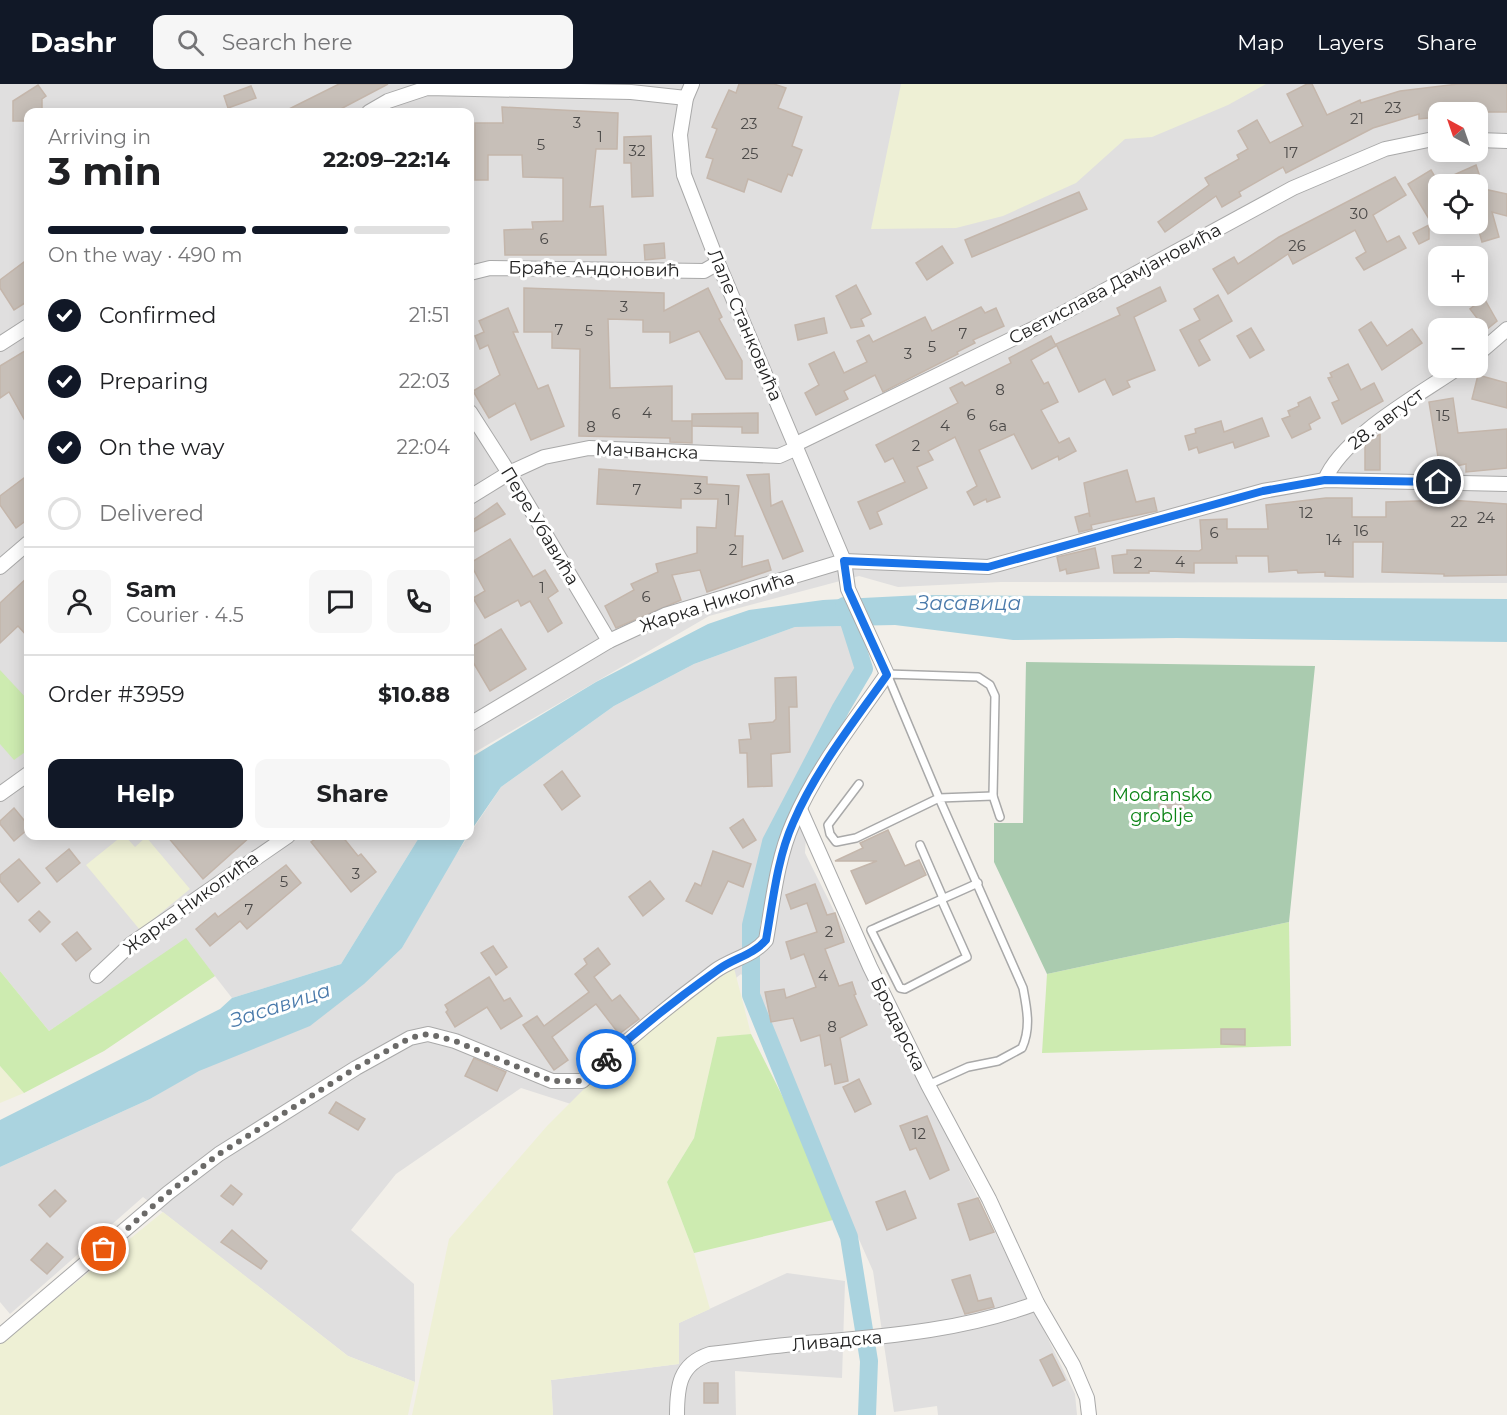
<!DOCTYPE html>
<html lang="en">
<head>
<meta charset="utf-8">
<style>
	:root { --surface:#fff; --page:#f6f6f6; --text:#202124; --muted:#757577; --line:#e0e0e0; --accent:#111827 }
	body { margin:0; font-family:Montserrat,sans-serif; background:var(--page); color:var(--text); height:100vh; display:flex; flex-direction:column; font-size:22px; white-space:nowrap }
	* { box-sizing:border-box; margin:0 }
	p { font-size:20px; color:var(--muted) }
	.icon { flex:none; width:33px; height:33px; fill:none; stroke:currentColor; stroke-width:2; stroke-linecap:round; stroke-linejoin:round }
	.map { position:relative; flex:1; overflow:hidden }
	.side { position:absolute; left:24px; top:24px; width:450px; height:732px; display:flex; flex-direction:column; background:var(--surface); border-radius:12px; box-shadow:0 3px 15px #0003 }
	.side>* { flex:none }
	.needle { width:39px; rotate:320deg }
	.tools { position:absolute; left:1428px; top:18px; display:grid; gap:12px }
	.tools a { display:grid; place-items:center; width:60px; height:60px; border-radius:12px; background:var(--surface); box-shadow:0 3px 15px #0003; font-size:30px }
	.pin { position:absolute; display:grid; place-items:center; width:51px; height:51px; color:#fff; margin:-26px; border:3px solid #fff; border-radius:50%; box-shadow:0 2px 6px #0007 }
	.courier { position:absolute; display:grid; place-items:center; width:60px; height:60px; margin:-30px; border:4px solid #1a73e8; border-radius:50%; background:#fff; color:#222; box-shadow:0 2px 8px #0007 }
	.overview em { font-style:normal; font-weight:700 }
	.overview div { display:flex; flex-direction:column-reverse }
	.overview { display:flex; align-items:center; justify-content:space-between; height:102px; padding:0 24px }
	h1 { font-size:39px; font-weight:700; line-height:45px }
	.bar { display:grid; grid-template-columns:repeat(4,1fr); gap:9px 6px; align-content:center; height:72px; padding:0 24px }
	.bar i { height:8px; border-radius:4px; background:var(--line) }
	.bar .current { background:var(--accent) }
	.bar p { grid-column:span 4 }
	.line { display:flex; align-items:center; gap:15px; padding:0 24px; border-top:2px solid var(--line) }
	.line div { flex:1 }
	.round { display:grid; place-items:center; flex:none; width:63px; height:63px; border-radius:12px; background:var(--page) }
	ol { padding:0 24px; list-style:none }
	li { display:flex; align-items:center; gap:18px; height:66px }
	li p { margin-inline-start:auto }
	li .icon { padding:6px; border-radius:50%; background:var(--accent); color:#fff; stroke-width:4 }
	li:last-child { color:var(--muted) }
	li i { width:33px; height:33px; border:3px solid var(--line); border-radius:50% }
	.primary-button { display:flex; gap:12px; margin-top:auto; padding:12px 24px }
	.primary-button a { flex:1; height:69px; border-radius:12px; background:var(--accent); color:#fff; font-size:24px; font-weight:700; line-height:69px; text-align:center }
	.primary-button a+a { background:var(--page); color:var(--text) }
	header { display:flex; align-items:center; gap:36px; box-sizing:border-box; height:84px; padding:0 30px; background:var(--accent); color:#fff }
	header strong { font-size:28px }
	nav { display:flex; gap:33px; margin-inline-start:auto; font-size:21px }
	.search { width:420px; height:54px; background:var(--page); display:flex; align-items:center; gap:15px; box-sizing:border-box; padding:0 21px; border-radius:12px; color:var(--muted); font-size:22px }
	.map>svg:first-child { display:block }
	.residential { fill:#e0dfdf; fill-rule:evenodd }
	.farmland { fill:#eef0d5 }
	.grass { fill:#cdebb0 }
	.cemetery { fill:#aacbaf }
	.water { fill:#aad3df }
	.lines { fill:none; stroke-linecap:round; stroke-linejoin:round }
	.canal { stroke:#aad3df; stroke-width:18 }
	.building { fill:#c7bfb8; stroke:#c4b6ab; stroke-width:1.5 }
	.service-casing { stroke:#a9a9a9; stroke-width:10 }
	.minor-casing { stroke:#a9a9a9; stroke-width:16 }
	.service { stroke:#fff; stroke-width:7 }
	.minor { stroke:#fff; stroke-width:14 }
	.done { stroke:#6b6a68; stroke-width:6; stroke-dasharray:0 10.8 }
	.route { stroke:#1a73e8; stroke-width:8 }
	.labels { text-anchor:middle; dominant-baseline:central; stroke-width:6; stroke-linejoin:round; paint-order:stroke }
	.number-label { font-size:15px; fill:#4b4948 }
	.street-label { font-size:18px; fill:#222; stroke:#fff }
	.park-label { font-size:18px; fill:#0c8416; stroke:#fff }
	.water-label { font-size:20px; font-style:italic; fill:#4a7aab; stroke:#fff }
</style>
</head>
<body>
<header>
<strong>Dashr</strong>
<div class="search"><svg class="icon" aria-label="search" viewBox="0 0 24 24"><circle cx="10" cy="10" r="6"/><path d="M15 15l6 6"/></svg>Search here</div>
<nav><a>Map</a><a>Layers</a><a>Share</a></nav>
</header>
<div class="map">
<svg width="1507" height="1331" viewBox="0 0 1507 1331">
	<rect width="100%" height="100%" fill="#f2efe9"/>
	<g class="residential">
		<path d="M 0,0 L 1507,0 L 1507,499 L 1001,498 L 898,503 L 859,492 L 709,532 L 470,671 L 470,28 L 28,28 L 28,752 L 420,752 L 341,880 L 232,914 L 186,855 L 49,947 L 0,887 ZM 1438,28 L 1478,28 L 1478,68 L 1438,68 ZM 1438,100 L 1478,100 L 1478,140 L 1438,140 ZM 1438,172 L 1478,172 L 1478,212 L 1438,212 ZM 1438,244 L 1478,244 L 1478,284 L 1438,284 Z"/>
		<polygon points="844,542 863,596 811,669 805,769 1032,1222 1075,1310 1077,1331 938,1331 937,1322 894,1328 873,1187 807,1038 757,911 741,890 574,1021 521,1004 396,1090 351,1146 414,1200 415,1298 348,1272 143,1113 10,1230 0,1218 0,1083 150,1015 402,864 441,793 501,703 614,622 694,580 795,543"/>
		<polygon points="787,1189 845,1197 842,1294 735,1287 736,1331 553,1331 551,1296 678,1280 679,1239"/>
	</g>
	<g class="farmland">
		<polygon points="901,0 1266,0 1228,21 1152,53 1125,55 1076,99 1003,132 956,144 871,145"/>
		<polygon points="122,752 125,752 135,763 146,753 190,805 140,846 86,781"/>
		<polygon points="734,884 751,950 717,954 694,1054 667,1098 694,1169 710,1225 679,1239 679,1280 551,1296 553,1331 412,1331 449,1155 547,1042 594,995 671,927"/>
		<polygon points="0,982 24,1009 0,1019"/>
		<polygon points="163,1128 348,1272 415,1298 408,1331 0,1331 0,1260"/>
	</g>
	<g class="grass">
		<polygon points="0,586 28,616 28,666 14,676 0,660"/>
		<polygon points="1289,838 1291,962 1042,969 1047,890"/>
		<polygon points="186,854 215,892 104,967 24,1009 0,982 0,887 49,947"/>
		<polygon points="751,950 801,1049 833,1136 694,1169 667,1098 694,1054 717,953"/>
	</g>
	<polygon class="cemetery" points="1026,578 1315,582 1289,838 1047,890 994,778 994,739 1023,739"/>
	<g class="water">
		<polygon points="922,511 1507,515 1507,558 1177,554 1013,556 895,541 795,543 694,580 614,622 501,703 470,748 470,674 596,598 708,540 749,526 823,516"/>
		<polygon points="420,752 467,752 402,864 364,900 310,942 199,987 150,1015 0,1083 0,1036 220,925 232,914 341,880"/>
	</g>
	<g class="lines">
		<polyline class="canal" points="844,522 864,585 841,624 771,758 751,841 751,911 849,1153 869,1277 867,1331"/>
	</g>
	<g class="building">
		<polygon points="339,0 388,0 335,28 283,28"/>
		<polygon points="739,0 774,0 786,4 778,24 802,33 792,62 802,66 792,92 788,90 781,108 748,95 744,108 707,94 713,75 706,73 717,45 712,43 729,6 736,9"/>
		<polygon points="1307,0 1312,0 1327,31 1360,16 1361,19 1400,7 1458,0 1507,0 1507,28 1438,28 1438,33 1419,35 1419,30 1373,44 1286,89 1283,83 1239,108 1241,112 1222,123 1216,112 1165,148 1158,138 1209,101 1205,94 1239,75 1237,71 1248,65 1238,47 1257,36 1270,59 1303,42 1287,10"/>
		<polygon points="38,1 46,12 42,15 42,28 28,28 28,37 13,37 13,17"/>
		<polygon points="251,2 256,14 228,24 224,12"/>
		<polygon points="502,23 618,29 617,65 596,65 590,123 603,122 606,171 505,171 504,146 533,145 532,138 563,137 563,94 523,93 522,71 488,71 488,96 475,96 475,39 503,39"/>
		<polygon points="651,52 653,112 632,113 631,79 624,79 624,53"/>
		<polygon points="1476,81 1484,105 1507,110 1507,132 1492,128 1499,153 1482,158 1478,144 1478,100 1438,100 1438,139 1429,121 1429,135 1408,100 1431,86 1438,98"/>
		<polygon points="1395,93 1406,111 1373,131 1387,158 1399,152 1406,164 1364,186 1356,174 1366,168 1355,146 1293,180 1288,170 1228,210 1213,185 1234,173 1238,180 1279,153"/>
		<polygon points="1079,108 1087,125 972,173 965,156"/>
		<polygon points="1429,141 1429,155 1419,160 1413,149"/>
		<polygon points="664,159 665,174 645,176 644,161"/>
		<polygon points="942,162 953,179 927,196 916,179"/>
		<polygon points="28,175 28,217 14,226 0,204 0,196"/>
		<polygon points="856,201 871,230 861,235 864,242 851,244 836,212"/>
		<polygon points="1160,203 1166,217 1134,233 1155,286 1127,297 1130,303 1113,311 1105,295 1079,308 1056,260 1120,231 1117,224"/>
		<polygon points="524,204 664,209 664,227 708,204 722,233 719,235 742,277 742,295 726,295 699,247 670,259 670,248 643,248 643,236 608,235 610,304 672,302 672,337 692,337 692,359 670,358 670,354 579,352 580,265 552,264 552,248 524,248"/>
		<polygon points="1218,211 1232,237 1199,256 1210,276 1199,282 1180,246 1200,236 1194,225"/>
		<polygon points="1484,214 1497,237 1486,246 1470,225"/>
		<polygon points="981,223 985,229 996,224 1004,242 973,256 975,259 957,268 958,270 883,308 875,291 844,307 848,315 816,331 805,309 819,301 809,280 834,268 844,289 867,278 857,257 869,251 873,258 925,233 932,247"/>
		<polygon points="508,224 518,248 513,248 538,305 548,301 564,342 531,356 515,319 489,334 473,307 500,291 488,261 480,265 475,252 484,248 479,237"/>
		<polygon points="824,234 827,249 798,256 795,241"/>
		<polygon points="1371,238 1387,262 1412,245 1422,259 1382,286 1359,246"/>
		<polygon points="1251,244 1264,266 1250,274 1237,252"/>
		<polygon points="1051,252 1056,262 1031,276 1044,300 1048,298 1058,318 1041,326 1059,359 1069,354 1076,367 1059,376 1058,372 1032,385 1014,350 979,366 1000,413 987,418 986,415 974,421 967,408 977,402 955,353 928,367 933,376 917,383 927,404 877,428 882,440 870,445 858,418 905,398 893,374 885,378 876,361 958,319 950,304 962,298 965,302 1011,279 1009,274"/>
		<polygon points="28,265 28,342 9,308 0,314 0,282"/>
		<polygon points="1348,280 1361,306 1374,299 1383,317 1342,340 1332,319 1339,316 1328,294 1332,293 1330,289"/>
		<polygon points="1478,291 1507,299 1507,324 1472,315"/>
		<polygon points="1310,313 1320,334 1309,340 1311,345 1292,354 1282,335 1290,332 1288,327 1299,322 1298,319"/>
		<polygon points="1453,314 1458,349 1507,345 1507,384 1466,388 1466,380 1440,385 1429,318"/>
		<polygon points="758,329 758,349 742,349 742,343 692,342 692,330"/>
		<polygon points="1262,334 1269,352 1235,364 1233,358 1199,369 1197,363 1189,366 1185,352 1196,349 1195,345 1221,337 1224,348"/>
		<polygon points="1380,350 1380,386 1365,386 1365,361"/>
		<polygon points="599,385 707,393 707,400 739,402 735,452 743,452 742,483 768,476 771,486 707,508 700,486 672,491 681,516 616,544 605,522 634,506 631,500 658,488 656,480 697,469 697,443 716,444 718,415 681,415 681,424 597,420"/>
		<polygon points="1127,386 1136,418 1154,414 1157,427 1091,441 1092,445 1079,448 1075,433 1089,429 1090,433 1084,399"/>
		<polygon points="769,390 771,422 782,417 803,467 783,475 747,391"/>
		<polygon points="28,391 28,435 16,444 0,421 0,412"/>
		<polygon points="1326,414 1352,414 1352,433 1386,433 1386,418 1449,416 1507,420 1507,491 1444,492 1444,490 1382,488 1383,458 1353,458 1353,493 1325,492 1325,488 1298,489 1297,486 1269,488 1268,472 1236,472 1237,479 1194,479 1194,489 1149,487 1149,489 1114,489 1112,472 1127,470 1127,466 1199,467 1202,465 1200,436 1227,435 1227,445 1268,445 1266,421"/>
		<polygon points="497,419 505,430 470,450 470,438"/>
		<polygon points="510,455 533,493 545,486 558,507 548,514 562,539 548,548 530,517 521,522 518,516 485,534 473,514 485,507 470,479"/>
		<polygon points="1095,464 1099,484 1067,490 1066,485 1060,487 1057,473"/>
		<polygon points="28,493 28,553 18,542 0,559 0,519"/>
		<polygon points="501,545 526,585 490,607 470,573 470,564"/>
		<polygon points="796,593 797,623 789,623 790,668 771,670 772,702 748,703 747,669 740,669 739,656 751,655 749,640 773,638 776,635 775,594"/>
		<polygon points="562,687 580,712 562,726 544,701"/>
		<polygon points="1159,705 1185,706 1184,724 1159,723"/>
		<polygon points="14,724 28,741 28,745 14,757 0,740 0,737"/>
		<polygon points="743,735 756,756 743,764 730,744"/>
		<polygon points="888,746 905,782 919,776 926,791 866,820 851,787 877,777 835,777 863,764 860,759"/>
		<polygon points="167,752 251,752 203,795"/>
		<polygon points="320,752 342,752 358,772 361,770 376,788 351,808 311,758"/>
		<polygon points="69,765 80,779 57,798 46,784"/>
		<polygon points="713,767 751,780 743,803 728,797 712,830 686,817 695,799 701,802"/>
		<polygon points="19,775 40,799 18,818 0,797 0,791"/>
		<polygon points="286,781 301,799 247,845 240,837 210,862 196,845 215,829 218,833"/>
		<polygon points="650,797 664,815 643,832 629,813"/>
		<polygon points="815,800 827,831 835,829 844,858 825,865 839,902 852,898 856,910 854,911 867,941 840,954 848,997 835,1000 831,980 825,982 820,951 801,957 793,934 771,938 765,908 784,905 786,914 816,903 804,870 791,875 786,858 817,848 807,819 791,825 786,811"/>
		<polygon points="39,827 50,838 40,848 29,836"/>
		<polygon points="77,848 91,865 76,877 62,860"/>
		<polygon points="493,862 507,883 496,891 481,869"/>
		<polygon points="598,864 610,880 594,893 612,917 620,911 639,935 619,950 596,920 552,953 568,976 554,986 523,941 537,932 544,942 589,908 575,890 587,880 584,875"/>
		<polygon points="489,893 504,917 510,914 522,932 501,945 487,923 455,943 446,928 448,926 445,921"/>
		<polygon points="1221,945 1245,945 1245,961 1221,960"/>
		<polygon points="474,974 506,988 497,1007 465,992"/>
		<polygon points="859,995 871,1020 855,1028 843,1003"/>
		<polygon points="336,1018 365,1035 358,1046 329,1029"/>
		<polygon points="927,1032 949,1086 930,1095 916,1064 910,1066 900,1042"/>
		<polygon points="231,1101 242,1110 233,1121 221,1112"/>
		<polygon points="55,1106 66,1117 50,1133 39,1121"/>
		<polygon points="905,1107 916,1134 887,1146 876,1118"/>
		<polygon points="978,1114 994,1148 970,1156 958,1120"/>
		<polygon points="232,1146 267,1177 261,1185 221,1158"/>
		<polygon points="47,1159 63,1173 47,1190 31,1176"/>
		<polygon points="970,1191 978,1217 991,1214 994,1223 965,1230 952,1196"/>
		<polygon points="1052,1270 1065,1296 1053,1302 1040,1276"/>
		<rect x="704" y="1299" width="14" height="20"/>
	</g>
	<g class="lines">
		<defs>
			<g id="service">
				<polyline points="859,700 828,741 830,750 836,758 856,754 939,714 887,590 978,593 990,601 995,612 993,712 1000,733"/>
				<polyline points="920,761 943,814"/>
				<path d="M 941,815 L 967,873 L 905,905 L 900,904 L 871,846 C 907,830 943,815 978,799"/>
				<path d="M 928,1001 L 968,983 L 998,977 L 1022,964 C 1031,944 1027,925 1023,904 L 939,714 L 993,712"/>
			</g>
			<g id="minor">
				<polyline points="369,28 388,17 427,4 631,8 686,14"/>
				<polyline points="1478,56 1507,57"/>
				<polyline points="470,189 490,184 704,187 718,179"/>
				<polyline points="0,260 28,242"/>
				<polyline points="1478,270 1507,245"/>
				<polyline points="470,328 509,389 609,557"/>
				<polyline points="796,360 1043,240 1293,104 1385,65 1438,54"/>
				<path d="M 1325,396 C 1342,353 1419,311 1458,284"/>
				<polyline points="470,413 509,389 544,373 589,364 779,372 797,364"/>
				<polyline points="0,483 28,459"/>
				<polyline points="470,640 609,557 665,531 844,477 988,483 1263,407 1325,396 1507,400"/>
				<polyline points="0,710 28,690"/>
				<polyline points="800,725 870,883 928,1001 989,1115 1037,1219 1073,1281 1087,1314 1089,1331"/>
				<polyline points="97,892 131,860 288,752"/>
				<path d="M 0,1252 L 168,1109 L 219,1070 L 356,984 L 410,954 L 428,950 L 455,957 L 552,997 L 582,997 C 625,958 668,922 715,887 C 731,875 753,872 766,856 C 773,817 777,775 793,739 C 816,685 854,638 887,590 L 848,505 L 844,477 L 718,179 L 684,91 L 680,51 L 686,14 L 692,0"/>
				<path d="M 677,1331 C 677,1303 679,1280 710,1270 C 747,1266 783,1260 820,1258 C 893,1252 967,1245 1037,1219"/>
			</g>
		</defs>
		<use href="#service" class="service-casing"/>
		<use href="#minor" class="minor-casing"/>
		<use href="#service" class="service"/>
		<use href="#minor" class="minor"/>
	</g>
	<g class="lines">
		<polyline class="done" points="104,1165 168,1109 219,1070 356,984 410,954 428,950 455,957 552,997 582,997 606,975"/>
		<path class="route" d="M 606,975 C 642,942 679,913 719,885 C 734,874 753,871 766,856 C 773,817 777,775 793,739 C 816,685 854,638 887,591 L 848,505 L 844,477 L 988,483 L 1263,407 L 1325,396 L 1439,398"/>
	</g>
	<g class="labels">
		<g class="number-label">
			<text x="1393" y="23">23</text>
			<text x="1357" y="34">21</text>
			<text x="577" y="38">3</text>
			<text x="749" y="39">23</text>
			<text x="600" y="52">1</text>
			<text x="541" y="60">5</text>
			<text x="637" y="66">32</text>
			<text x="1291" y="68">17</text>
			<text x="750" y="69">25</text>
			<text x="1359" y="129">30</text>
			<text x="544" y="154">6</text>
			<text x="1297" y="161">26</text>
			<text x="624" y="222">3</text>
			<text x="559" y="245">7</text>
			<text x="589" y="246">5</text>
			<text x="963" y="249">7</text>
			<text x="932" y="262">5</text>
			<text x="908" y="269">3</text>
			<text x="1000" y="305">8</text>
			<text x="647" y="328">4</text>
			<text x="616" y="329">6</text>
			<text x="971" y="330">6</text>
			<text x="1443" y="331">15</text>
			<text x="945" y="341">4</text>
			<text x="998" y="341">6a</text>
			<text x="591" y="342">8</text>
			<text x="916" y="361">2</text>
			<text x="698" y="404">3</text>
			<text x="637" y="405">7</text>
			<text x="728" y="415">1</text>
			<text x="1306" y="428">12</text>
			<text x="1486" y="433">24</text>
			<text x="1459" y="437">22</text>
			<text x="1361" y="446">16</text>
			<text x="1214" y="448">6</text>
			<text x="1334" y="455">14</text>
			<text x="733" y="465">2</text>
			<text x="1180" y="477">4</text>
			<text x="1138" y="478">2</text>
			<text x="542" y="503">1</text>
			<text x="646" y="512">6</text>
			<text x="356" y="789">3</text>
			<text x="284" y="797">5</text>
			<text x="249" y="825">7</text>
			<text x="829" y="847">2</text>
			<text x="823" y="891">4</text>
			<text x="832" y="942">8</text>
			<text x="919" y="1049">12</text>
		</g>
		<g class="street-label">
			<text transform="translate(594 185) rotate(1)">Браће Андоновић</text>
			<text transform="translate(1115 200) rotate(-28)">Светислава Дамјановића</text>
			<text transform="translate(745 241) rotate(67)">Лале Станковића</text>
			<text transform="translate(1386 335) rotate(-37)">28. август</text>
			<text transform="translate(647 367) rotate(2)">Мачванска</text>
			<text transform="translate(540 442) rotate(59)">Пере Убавића</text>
			<text transform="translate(717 518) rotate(-18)">Жарка Николића</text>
			<text transform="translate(191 819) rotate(-36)">Жарка Николића</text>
			<text transform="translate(898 940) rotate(64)">Бродарска</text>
			<text transform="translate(837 1257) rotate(-5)">Ливадска</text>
		</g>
		<g class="park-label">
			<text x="1162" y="711">Modransko<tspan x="1162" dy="21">groblje</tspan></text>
		</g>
		<g class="water-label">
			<text x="969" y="519">Засавица</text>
			<text transform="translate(280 921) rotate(-18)">Засавица</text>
		</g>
	</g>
</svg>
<div class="tools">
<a><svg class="needle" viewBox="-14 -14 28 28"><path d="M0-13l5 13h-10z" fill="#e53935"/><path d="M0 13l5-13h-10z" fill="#757577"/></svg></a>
<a><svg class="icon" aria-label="locate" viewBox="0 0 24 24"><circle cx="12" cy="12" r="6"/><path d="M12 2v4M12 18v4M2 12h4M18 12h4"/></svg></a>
<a>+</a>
<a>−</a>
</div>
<div class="pin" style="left:104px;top:1165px;background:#ea580c"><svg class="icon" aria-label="bag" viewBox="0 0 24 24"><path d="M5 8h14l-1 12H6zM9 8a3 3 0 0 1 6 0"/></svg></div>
<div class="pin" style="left:1439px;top:398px;background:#1f2937"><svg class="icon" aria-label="home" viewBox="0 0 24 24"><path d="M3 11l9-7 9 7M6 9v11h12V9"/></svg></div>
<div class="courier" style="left:606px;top:975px"><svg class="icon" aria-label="bike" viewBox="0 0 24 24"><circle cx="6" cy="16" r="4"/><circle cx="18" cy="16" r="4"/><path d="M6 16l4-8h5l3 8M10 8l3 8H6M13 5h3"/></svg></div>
<section class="side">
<div class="overview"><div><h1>3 min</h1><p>Arriving in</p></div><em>22:09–22:14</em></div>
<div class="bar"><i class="current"></i><i class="current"></i><i class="current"></i><i></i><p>On the way · 490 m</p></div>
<ol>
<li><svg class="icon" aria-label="check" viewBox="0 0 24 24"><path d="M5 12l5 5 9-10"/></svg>Confirmed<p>21:51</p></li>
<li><svg class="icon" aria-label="check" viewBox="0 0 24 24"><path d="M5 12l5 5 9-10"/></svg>Preparing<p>22:03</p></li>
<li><svg class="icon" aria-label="check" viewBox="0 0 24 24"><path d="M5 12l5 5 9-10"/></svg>On the way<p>22:04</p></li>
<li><i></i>Delivered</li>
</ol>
<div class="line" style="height:108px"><a class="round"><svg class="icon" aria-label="person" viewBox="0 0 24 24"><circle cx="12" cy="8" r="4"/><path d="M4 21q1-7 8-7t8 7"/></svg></a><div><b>Sam</b><p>Courier · 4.5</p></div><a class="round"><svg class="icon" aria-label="chat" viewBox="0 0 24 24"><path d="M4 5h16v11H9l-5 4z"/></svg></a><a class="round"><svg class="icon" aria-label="phone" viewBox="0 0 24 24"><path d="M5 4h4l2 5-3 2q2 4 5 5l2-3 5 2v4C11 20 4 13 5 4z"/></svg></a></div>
<div class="line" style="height:78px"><div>Order #3959</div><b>$10.88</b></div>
<div class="primary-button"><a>Help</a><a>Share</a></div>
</section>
</div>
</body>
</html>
